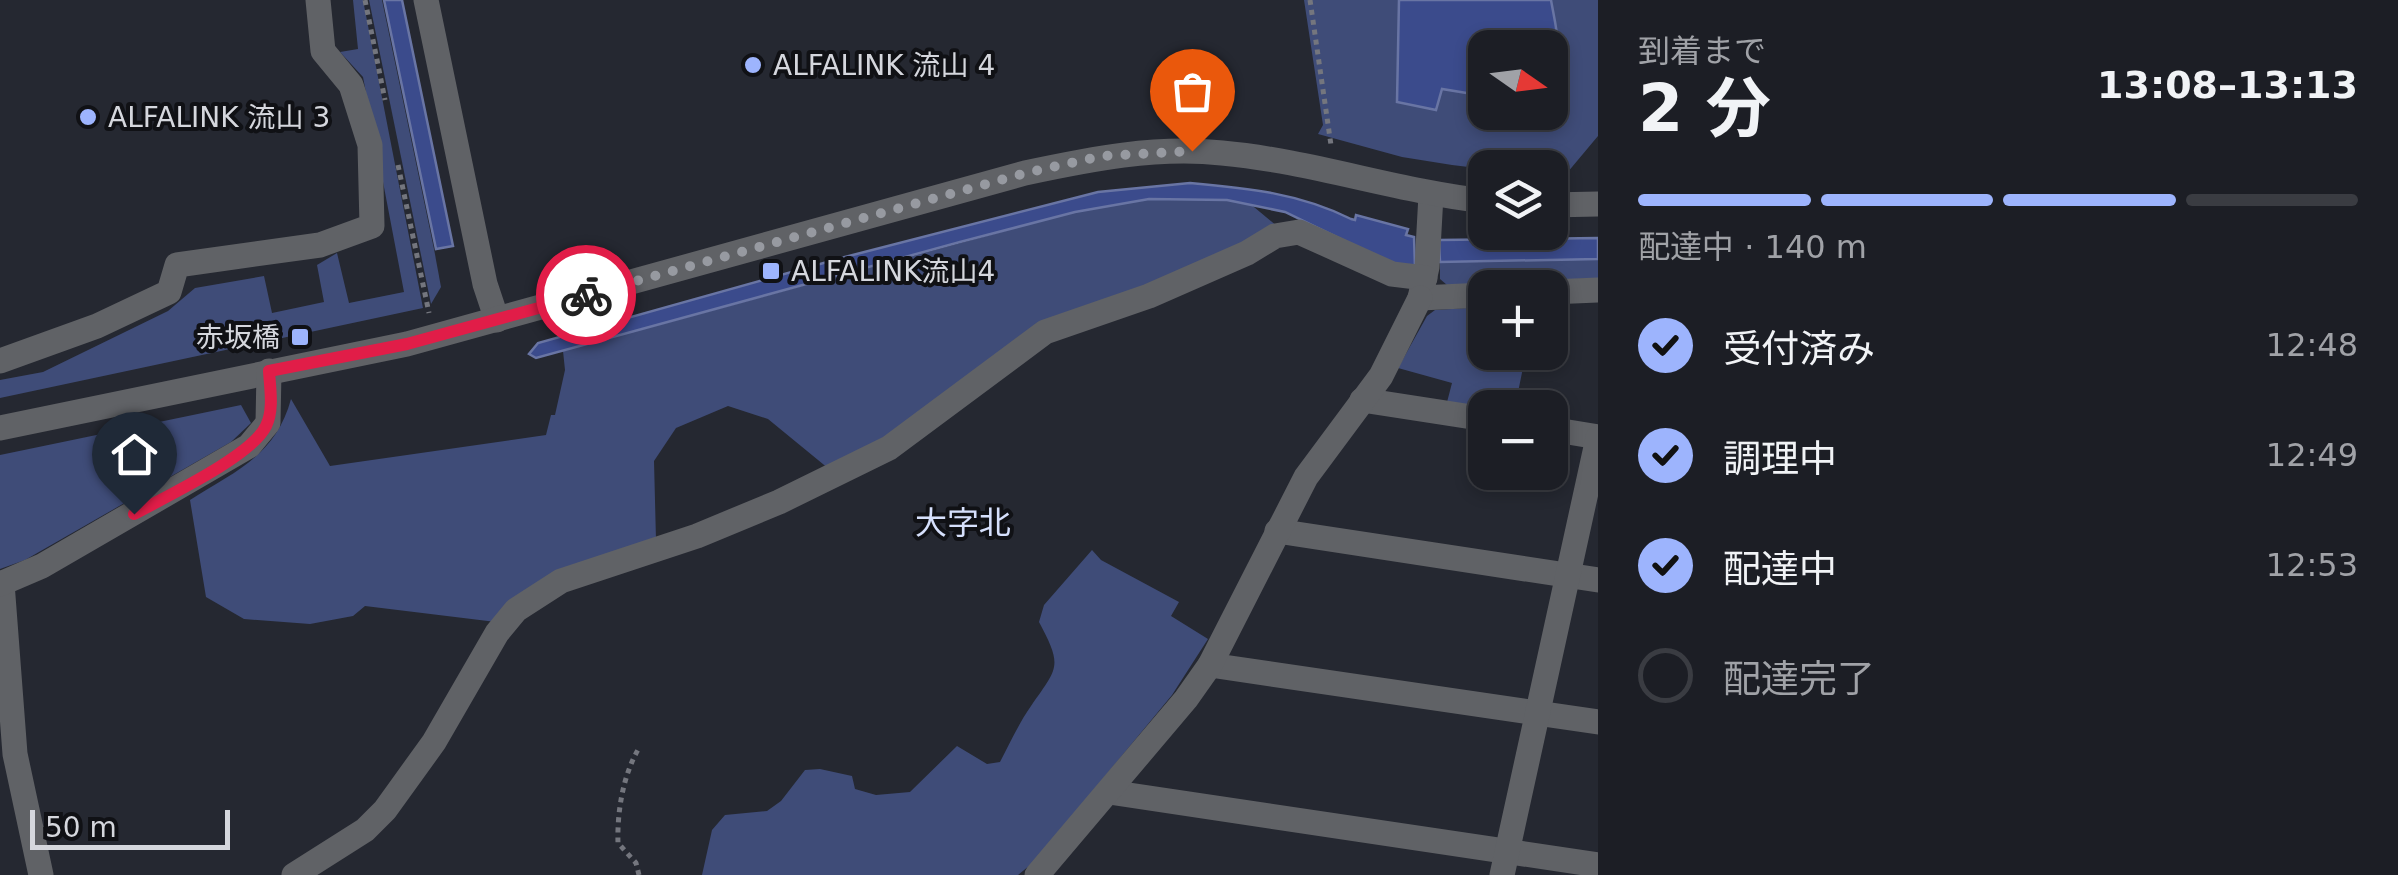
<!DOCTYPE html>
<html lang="ja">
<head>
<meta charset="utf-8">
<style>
	:root { --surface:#1c1e25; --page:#292b32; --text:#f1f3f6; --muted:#a0a2a7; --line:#3a3c42; --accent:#9db4fd }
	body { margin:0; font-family:"DejaVu Sans","Noto Sans JP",sans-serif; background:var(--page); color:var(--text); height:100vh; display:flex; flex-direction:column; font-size:38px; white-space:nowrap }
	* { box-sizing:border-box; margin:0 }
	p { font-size:32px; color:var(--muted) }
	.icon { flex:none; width:55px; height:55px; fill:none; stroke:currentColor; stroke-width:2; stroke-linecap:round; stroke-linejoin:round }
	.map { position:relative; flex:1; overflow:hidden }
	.side { display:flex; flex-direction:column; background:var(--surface); width:800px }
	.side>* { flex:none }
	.needle { width:65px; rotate:104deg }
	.tools { position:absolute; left:1468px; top:30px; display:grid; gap:20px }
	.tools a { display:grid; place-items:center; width:100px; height:100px; border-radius:20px; background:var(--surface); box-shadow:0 5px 15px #0003,0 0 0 2px var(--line); font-size:50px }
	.scale { position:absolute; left:30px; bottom:25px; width:200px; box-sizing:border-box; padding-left:10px; border:5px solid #d5d7dd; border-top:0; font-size:28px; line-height:35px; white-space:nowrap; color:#d5d7dd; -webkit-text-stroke:8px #101115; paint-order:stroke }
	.pin { position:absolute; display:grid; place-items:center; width:85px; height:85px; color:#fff; margin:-102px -42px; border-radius:50% 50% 50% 0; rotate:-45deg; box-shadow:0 0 10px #0007 }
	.pin .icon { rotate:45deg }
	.courier { position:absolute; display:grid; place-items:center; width:100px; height:100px; margin:-50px; border:8px solid #e11d48; border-radius:50%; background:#fff; color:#222; box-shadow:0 2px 12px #0007 }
	.head em { font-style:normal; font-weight:700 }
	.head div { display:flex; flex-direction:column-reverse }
	.head { display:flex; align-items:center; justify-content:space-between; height:170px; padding:0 40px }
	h1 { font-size:65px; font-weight:700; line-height:75px }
	.bar { display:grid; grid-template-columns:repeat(4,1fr); gap:15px 10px; align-content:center; height:120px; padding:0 40px }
	.bar i { height:12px; border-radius:8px; background:var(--line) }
	.bar .on { background:var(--accent) }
	.bar p { grid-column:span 4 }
	ol { padding:0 40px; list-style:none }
	li { display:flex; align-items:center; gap:30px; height:110px }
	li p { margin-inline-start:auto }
	li .icon { padding:10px; border-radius:50%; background:var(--accent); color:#111; stroke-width:4 }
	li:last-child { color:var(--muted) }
	li i { width:55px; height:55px; border:5px solid var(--line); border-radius:50% }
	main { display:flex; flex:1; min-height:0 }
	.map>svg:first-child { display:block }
	.green { fill:#3f4c78; fill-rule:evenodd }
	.water { fill:#3b4b8c; stroke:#6975a4; stroke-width:2.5 }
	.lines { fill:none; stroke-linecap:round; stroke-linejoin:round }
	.path { stroke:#74767e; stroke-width:5; stroke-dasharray:5 5; stroke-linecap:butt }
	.minor { stroke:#606266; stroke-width:25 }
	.done { stroke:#979aa1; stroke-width:10; stroke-dasharray:0 18 }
	.route { stroke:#e11d48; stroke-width:12 }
	.poi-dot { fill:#9db4fd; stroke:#101115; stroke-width:4 }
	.labels { text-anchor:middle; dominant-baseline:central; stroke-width:8; stroke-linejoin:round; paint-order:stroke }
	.poi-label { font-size:28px; fill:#d5d7dd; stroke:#101115; text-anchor:start }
	.quarter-label { font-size:32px; fill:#d6e0fc; stroke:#101115 }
</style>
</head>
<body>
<main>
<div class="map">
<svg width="1598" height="875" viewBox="0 0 1598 875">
	<rect width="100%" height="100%" fill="#252831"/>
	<g class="green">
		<polygon points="353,0 363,0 423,308 0,398 0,380 43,372 168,311 195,288 264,276 272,313 324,302 317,265 337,253 349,303 404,292 363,77 340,52 358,49"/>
		<polygon points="369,0 382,0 434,249 441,287 431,304"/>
		<path d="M 1304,0 L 1598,0 L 1598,136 L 1567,173 L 1550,173 L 1550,168 L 1485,169 L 1452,165 L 1402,157 L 1318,134 L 1323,125 ZM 1485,48 L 1550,48 L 1550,112 L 1485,112 Z"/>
		<path d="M 1194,198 L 1248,202 L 1278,227 L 1223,258 L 1056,320 L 894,434 L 829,469 L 768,419 L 728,406 L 676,428 L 654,461 L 656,540 L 496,622 L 365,606 L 353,616 L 310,624 L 244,619 L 206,597 L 190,500 C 236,471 276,455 291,399 L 330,466 L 546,435 L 551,415 L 555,415 L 565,370 L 563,351 L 1075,212 L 1149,199 Z"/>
		<polygon points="1598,259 1598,278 1447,285 1440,279 1440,262"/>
		<polygon points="1485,307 1485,352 1526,353 1515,407 1446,406 1452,383 1398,368 1427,316 1435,310"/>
		<polygon points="241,405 251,423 231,442 25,560 0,569 0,455"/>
		<path d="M 1092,550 L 1101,560 L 1179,602 L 1171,616 L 1208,639 L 1172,695 L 1035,861 L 1018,875 L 702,875 L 712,830 L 725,815 L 767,811 L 781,801 L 805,770 L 820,769 L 852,776 L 855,789 L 876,795 L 910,792 L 957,746 L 987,764 L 1000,762 C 1010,743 1019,723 1031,706 C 1058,667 1063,667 1039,622 L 1044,605 Z"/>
	</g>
	<g class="water">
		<polygon points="384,0 402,0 453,246 436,249"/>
		<path d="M 1399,0 L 1551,0 C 1555,24 1565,56 1550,78 L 1550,48 L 1485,48 L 1485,96 L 1442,89 L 1436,110 L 1397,102 Z"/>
		<path d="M 1190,183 C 1247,188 1299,193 1351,219 L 1355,220 L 1356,215 L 1408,229 L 1406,235 L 1414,237 L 1415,267 L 1390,263 L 1285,212 L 1227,200 L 1149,199 L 1075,212 L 960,242 L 536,358 L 529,354 L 538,343 L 845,257 L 1098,192 Z"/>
		<polygon points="1598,238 1598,259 1440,262 1439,240"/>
	</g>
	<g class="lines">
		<g class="path">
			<polyline points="365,0 385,100"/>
			<polyline points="1310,0 1331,145"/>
			<polyline points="398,165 429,313"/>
			<path d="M 639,875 L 636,863 L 618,843 C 617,812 623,775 639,748"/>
		</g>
		<g class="minor">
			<polyline points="426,0 485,284 497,320"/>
			<polyline points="1431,195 1427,267 1420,298 1485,295"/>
			<polyline points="1550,205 1598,204"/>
			<polyline points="1550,292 1598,290"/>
			<polyline points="0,361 97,326 169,292 177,265 320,245 372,226 370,145 351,85 323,51 318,0"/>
			<polyline points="1362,400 1485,419"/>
			<path d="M 0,428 L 407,344 L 1025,173 C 1091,159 1155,146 1222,153 C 1311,161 1396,191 1485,201"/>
			<polyline points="1550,429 1598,437"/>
			<polyline points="1277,531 1598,580"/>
			<polyline points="2,583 15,754 41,875"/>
			<polyline points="0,584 42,566 249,446 268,423 269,371"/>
			<polyline points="1210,665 1598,722"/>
			<polyline points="1109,792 1598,865"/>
			<polyline points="294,875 365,830 385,810 434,742 497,633 516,610 561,581 697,536 779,502 889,448 1045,332 1149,296 1247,253 1275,236 1299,232 1392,274 1425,278"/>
			<polyline points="1037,875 1186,699 1210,665 1306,477 1381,376 1420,298"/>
			<polyline points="1502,875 1598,438"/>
		</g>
	</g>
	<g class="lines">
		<polyline class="done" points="586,295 1026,173 1102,156 1192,151"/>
		<path class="route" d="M 134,514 C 165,497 252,456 266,426 C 274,410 270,388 269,371 L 407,344 L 586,295"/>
	</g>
	<g class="poi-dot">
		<circle cx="753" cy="65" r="10"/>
		<circle cx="88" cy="117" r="10"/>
		<rect x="761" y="261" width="20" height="20" rx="5"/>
		<rect x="290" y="327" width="20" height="20" rx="5"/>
	</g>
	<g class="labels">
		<g class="poi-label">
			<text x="773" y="65">ALFALINK 流山 4</text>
			<text x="108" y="117">ALFALINK 流山 3</text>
			<text x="791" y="271">ALFALINK流山4</text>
			<text x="280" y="337" text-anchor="end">赤坂橋</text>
		</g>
		<g class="quarter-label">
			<text x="963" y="523">大字北</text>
		</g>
	</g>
</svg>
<div class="tools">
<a><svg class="needle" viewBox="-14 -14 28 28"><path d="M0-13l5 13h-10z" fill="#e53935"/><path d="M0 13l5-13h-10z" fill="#a0a2a7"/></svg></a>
<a><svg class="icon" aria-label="layers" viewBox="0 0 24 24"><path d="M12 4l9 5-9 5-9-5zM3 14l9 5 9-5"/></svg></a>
<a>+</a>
<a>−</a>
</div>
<div class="scale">50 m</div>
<div class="pin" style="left:1192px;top:151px;background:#ea580c"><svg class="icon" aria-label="bag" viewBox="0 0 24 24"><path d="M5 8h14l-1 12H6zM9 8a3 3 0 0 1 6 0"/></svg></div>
<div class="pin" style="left:134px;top:514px;background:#1f2937"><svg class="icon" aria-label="home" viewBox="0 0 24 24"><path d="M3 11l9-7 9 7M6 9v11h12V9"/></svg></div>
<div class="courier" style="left:586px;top:295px"><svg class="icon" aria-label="bike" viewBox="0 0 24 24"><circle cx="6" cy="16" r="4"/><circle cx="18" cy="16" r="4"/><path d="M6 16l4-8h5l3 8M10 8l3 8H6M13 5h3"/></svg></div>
</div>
<section class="side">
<div class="head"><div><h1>2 分</h1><p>到着まで</p></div><em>13:08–13:13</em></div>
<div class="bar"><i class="on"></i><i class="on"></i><i class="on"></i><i></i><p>配達中 · 140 m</p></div>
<ol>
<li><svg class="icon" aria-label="check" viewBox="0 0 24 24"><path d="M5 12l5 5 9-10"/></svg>受付済み<p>12:48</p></li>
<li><svg class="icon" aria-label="check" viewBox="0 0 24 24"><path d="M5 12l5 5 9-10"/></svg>調理中<p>12:49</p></li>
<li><svg class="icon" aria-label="check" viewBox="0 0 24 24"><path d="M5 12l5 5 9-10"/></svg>配達中<p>12:53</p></li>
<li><i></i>配達完了</li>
</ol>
</section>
</main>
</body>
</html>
